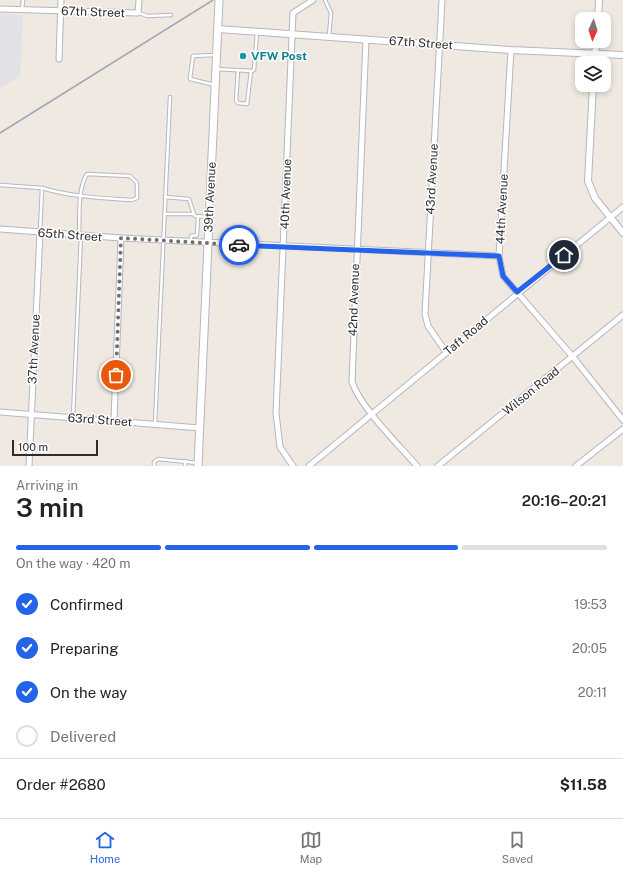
<!DOCTYPE html>
<html lang="en">
<head>
<meta charset="utf-8">
<style>
	:root { --surface:#fff; --page:#f2f2f2; --text:#222; --muted:#767676; --line:#e0e0e0; --accent:#2563eb }
	body { margin:0; font-family:"Public Sans",sans-serif; background:var(--page); color:var(--text); height:100vh; display:flex; flex-direction:column; font-size:15px; white-space:nowrap }
	* { box-sizing:border-box; margin:0 }
	p { font-size:13px; color:var(--muted) }
	.icon { flex:none; width:22px; height:22px; fill:none; stroke:currentColor; stroke-width:2; stroke-linecap:round; stroke-linejoin:round }
	.map { position:relative; height:466px; overflow:hidden }
	.drawer { display:flex; flex-direction:column; background:var(--surface); flex:1 }
	.drawer>* { flex:none }
	.needle { width:26px; rotate:183deg }
	.tools { position:absolute; left:575px; top:12px; display:grid; gap:8px }
	.tools a { display:grid; place-items:center; width:36px; height:36px; border-radius:8px; background:var(--surface); box-shadow:0 2px 6px #0003; font-size:20px }
	.scale { position:absolute; left:12px; bottom:10px; width:86px; box-sizing:border-box; padding-left:4px; border:2px solid #2e2e2e; border-top:0; font-size:11px; line-height:14px; white-space:nowrap; color:#2e2e2e; -webkit-text-stroke:3px #fff; paint-order:stroke }
	.pin { position:absolute; display:grid; place-items:center; width:34px; height:34px; color:#fff; margin:-17px; border:2px solid #fff; border-radius:50%; box-shadow:0 1px 4px #0007 }
	.courier { position:absolute; display:grid; place-items:center; width:40px; height:40px; margin:-20px; border:3px solid #2563eb; border-radius:50%; background:#fff; color:#222; box-shadow:0 1px 5px #0007 }
	.head em { font-style:normal; font-weight:600 }
	.head div { display:flex; flex-direction:column-reverse }
	.head { display:flex; align-items:center; justify-content:space-between; height:68px; padding:0 16px }
	h1 { font-size:26px; font-weight:600; line-height:30px }
	.bar { display:grid; grid-template-columns:repeat(4,1fr); gap:6px 4px; align-content:center; height:48px; padding:0 16px }
	.bar i { height:5px; border-radius:3px; background:var(--line) }
	.bar .selected { background:var(--accent) }
	.bar p { grid-column:span 4 }
	.line { display:flex; align-items:center; gap:10px; padding:0 16px; border-top:1px solid var(--line) }
	.line div { flex:1 }
	ol { padding:0 16px; list-style:none }
	li { display:flex; align-items:center; gap:12px; height:44px }
	li p { margin-inline-start:auto }
	li .icon { padding:4px; border-radius:50%; background:var(--accent); color:#fff; stroke-width:4 }
	li:last-child { color:var(--muted) }
	li i { width:22px; height:22px; border:2px solid var(--line); border-radius:50% }
	.dock { display:flex; justify-content:space-around; align-items:center; height:56px; border-top:1px solid var(--line); background:var(--surface); font-size:11px; color:var(--muted) }
	.dock a { display:grid; justify-items:center; gap:2px }
	.dock .selected { color:var(--accent) }
	.map>svg:first-child { display:block }
	.industrial { fill:#e3e1e8 }
	.lines { fill:none; stroke-linecap:round; stroke-linejoin:round }
	.service-casing { stroke:#b4b7c1; stroke-width:4.5 }
	.minor-casing { stroke:#b4b7c1; stroke-width:7 }
	.tertiary-casing { stroke:#b4b7c1; stroke-width:8 }
	.secondary-casing { stroke:#b4b7c1; stroke-width:9 }
	.service { stroke:#fff; stroke-width:2.5 }
	.minor { stroke:#fff; stroke-width:5 }
	.tertiary { stroke:#fff; stroke-width:6 }
	.secondary { stroke:#fff; stroke-width:7 }
	.rail { stroke:#a3a6b8; stroke-width:1.5 }
	.done { stroke:#726f6d; stroke-width:4; stroke-dasharray:0 7.2 }
	.route { stroke:#2563eb; stroke-width:5 }
	.culture-dot { fill:#0f9aa8; stroke:#fff; stroke-width:1.5 }
	.labels { text-anchor:middle; dominant-baseline:central; stroke-width:3; stroke-linejoin:round; paint-order:stroke }
	.street-label { font-size:12px; fill:#2e2e2e; stroke:#fff }
	.culture-label { font-size:12px; font-weight:bold; fill:#0d838f; stroke:#fff; text-anchor:start }
</style>
</head>
<body>
<div class="map">
<svg width="623" height="466" viewBox="0 0 623 466">
	<rect width="100%" height="100%" fill="#efe9e1"/>
	<polygon class="industrial" points="0,14 23,15 20,76 0,88"/>
	<g class="lines">
		<defs>
			<g id="service">
				<polyline points="325,0 331,13 329,36"/>
				<polyline points="22,9 23,0"/>
				<polyline points="139,13 147,16 171,15"/>
				<polyline points="215,55 193,56 190,79 215,85"/>
				<polyline points="216,69 252,71 254,70 257,32"/>
				<polyline points="238,70 236,101 238,103 247,104 251,71"/>
				<polyline points="0,185 42,188 40,231"/>
				<path d="M 42,188 C 72,197 101,198 132,200 L 137,198 L 137,183 L 130,176 L 87,174 C 77,190 80,217 79,235"/>
				<polyline points="165,197 189,199 194,214"/>
				<polyline points="165,214 194,214 195,216 209,217"/>
				<polyline points="191,241 191,236 197,235 198,216"/>
				<polyline points="73,417 81,236"/>
				<polyline points="155,424 170,97"/>
				<polyline points="154,466 154,462 158,459 198,463"/>
				<polyline points="185,466 185,461"/>
			</g>
			<g id="minor">
				<polyline points="442,0 425,314 428,326 446,352"/>
				<polyline points="0,9 138,13 139,0"/>
				<path d="M 366,39 L 352,382 C 361,408 398,444 417,466"/>
				<polyline points="511,50 499,256 503,276 573,357 623,420"/>
				<polyline points="59,59 61,0"/>
				<polyline points="0,229 121,238 499,256"/>
				<polyline points="0,412 200,428"/>
				<polyline points="114,420 121,238"/>
				<polyline points="29,466 40,233"/>
				<polyline points="293,466 280,447 276,413 293,13 313,0"/>
				<polyline points="309,466 623,207"/>
				<polyline points="438,466 623,315"/>
				<polyline points="576,466 623,429"/>
			</g>
			<g id="tertiary">
				<polyline points="598,19 599,0"/>
				<polyline points="218,29 511,50 623,55"/>
				<polyline points="595,63 596,41"/>
				<polyline points="593,85 588,181 595,198 623,233"/>
			</g>
			<polyline id="secondary" points="198,466 219,0"/>
		</defs>
		<use href="#service" class="service-casing"/>
		<use href="#minor" class="minor-casing"/>
		<use href="#tertiary" class="tertiary-casing"/>
		<use href="#secondary" class="secondary-casing"/>
		<use href="#service" class="service"/>
		<use href="#minor" class="minor"/>
		<use href="#tertiary" class="tertiary"/>
		<use href="#secondary" class="secondary"/>
		<polyline class="rail" points="0,133 213,0"/>
	</g>
	<g class="lines">
		<polyline class="done" points="116,375 121,238 239,245"/>
		<polyline class="route" points="239,245 499,256 503,276 517,292 564,255"/>
	</g>
	<circle class="culture-dot" cx="243" cy="56" r="4"/>
	<g class="labels">
		<g class="street-label">
			<text transform="translate(93 12) rotate(2)">67th Street</text>
			<text transform="translate(421 43) rotate(4)">67th Street</text>
			<text transform="translate(432 179) rotate(-87)">43rd Avenue</text>
			<text transform="translate(286 194) rotate(-88)">40th Avenue</text>
			<text transform="translate(210 197) rotate(-87)">39th Avenue</text>
			<text transform="translate(502 209) rotate(-87)">44th Avenue</text>
			<text transform="translate(70 235) rotate(4)">65th Street</text>
			<text transform="translate(354 300) rotate(-88)">42nd Avenue</text>
			<text transform="translate(466 336) rotate(-40)">Taft Road</text>
			<text transform="translate(34 349) rotate(-87)">37th Avenue</text>
			<text transform="translate(531 391) rotate(-39)">Wilson Road</text>
			<text transform="translate(100 420) rotate(4)">63rd Street</text>
		</g>
		<g class="culture-label">
			<text x="251" y="56">VFW Post</text>
		</g>
	</g>
</svg>
<div class="tools">
<a><svg class="needle" viewBox="-14 -14 28 28"><path d="M0-13l5 13h-10z" fill="#e53935"/><path d="M0 13l5-13h-10z" fill="#767676"/></svg></a>
<a><svg class="icon" aria-label="layers" viewBox="0 0 24 24"><path d="M12 4l9 5-9 5-9-5zM3 14l9 5 9-5"/></svg></a>
</div>
<div class="scale">100 m</div>
<div class="pin" style="left:116px;top:375px;background:#ea580c"><svg class="icon" aria-label="bag" viewBox="0 0 24 24"><path d="M5 8h14l-1 12H6zM9 8a3 3 0 0 1 6 0"/></svg></div>
<div class="pin" style="left:564px;top:255px;background:#1f2937"><svg class="icon" aria-label="home" viewBox="0 0 24 24"><path d="M3 11l9-7 9 7M6 9v11h12V9"/></svg></div>
<div class="courier" style="left:239px;top:245px"><svg class="icon" aria-label="car" viewBox="0 0 24 24"><path d="M5 17H2v-5l4-1 3-4h7l3 4 3 1v5h-3M9 17h6M6 11h13"/><circle cx="7" cy="17" r="2"/><circle cx="17" cy="17" r="2"/></svg></div>
</div>
<section class="drawer">
<div class="head"><div><h1>3 min</h1><p>Arriving in</p></div><em>20:16–20:21</em></div>
<div class="bar"><i class="selected"></i><i class="selected"></i><i class="selected"></i><i></i><p>On the way · 420 m</p></div>
<ol>
<li><svg class="icon" aria-label="check" viewBox="0 0 24 24"><path d="M5 12l5 5 9-10"/></svg>Confirmed<p>19:53</p></li>
<li><svg class="icon" aria-label="check" viewBox="0 0 24 24"><path d="M5 12l5 5 9-10"/></svg>Preparing<p>20:05</p></li>
<li><svg class="icon" aria-label="check" viewBox="0 0 24 24"><path d="M5 12l5 5 9-10"/></svg>On the way<p>20:11</p></li>
<li><i></i>Delivered</li>
</ol>
<div class="line" style="height:52px"><div>Order #2680</div><b>$11.58</b></div>
</section>
<nav class="dock">
<a class="selected"><svg class="icon" aria-label="home" viewBox="0 0 24 24"><path d="M3 11l9-7 9 7M6 9v11h12V9"/></svg>Home</a>
<a><svg class="icon" aria-label="map" viewBox="0 0 24 24"><path d="M3 6l6-2 6 2 6-2v14l-6 2-6-2-6 2zM9 4v14M15 6v14"/></svg>Map</a>
<a><svg class="icon" aria-label="saved" viewBox="0 0 24 24"><path d="M7 4h10v16l-5-4-5 4z"/></svg>Saved</a>
</nav>
</body>
</html>
